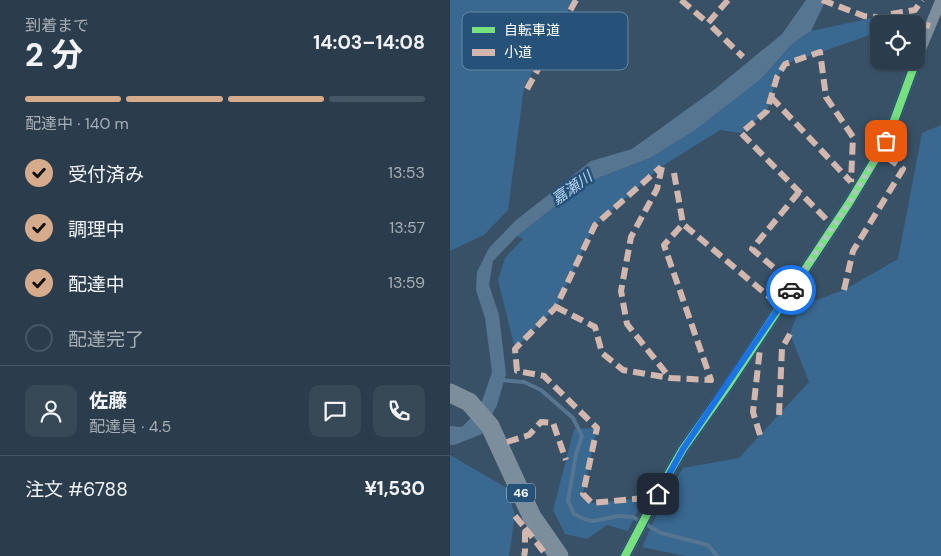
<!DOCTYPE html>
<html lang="ja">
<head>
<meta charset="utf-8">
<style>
	:root { --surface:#2b3d4c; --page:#374856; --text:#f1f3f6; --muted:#a6aeb5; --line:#475664; --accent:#d6ab8b }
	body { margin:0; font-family:"DM Sans","Noto Sans JP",sans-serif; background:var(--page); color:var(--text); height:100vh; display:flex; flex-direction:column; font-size:19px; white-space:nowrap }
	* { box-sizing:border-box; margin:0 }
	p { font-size:16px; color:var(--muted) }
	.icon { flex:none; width:28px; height:28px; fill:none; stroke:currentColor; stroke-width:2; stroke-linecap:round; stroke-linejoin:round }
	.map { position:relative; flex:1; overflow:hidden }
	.sheet { display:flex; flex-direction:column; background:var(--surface); width:450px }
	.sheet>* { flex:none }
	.fabs { position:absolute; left:420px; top:15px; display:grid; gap:10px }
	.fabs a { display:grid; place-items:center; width:55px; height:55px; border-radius:10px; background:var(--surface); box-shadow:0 1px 4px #0004,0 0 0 1px var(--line); font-size:25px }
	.pin { position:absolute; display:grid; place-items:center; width:42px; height:42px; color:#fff; margin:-21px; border-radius:10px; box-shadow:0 2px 8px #0006 }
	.courier { position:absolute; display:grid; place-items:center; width:50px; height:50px; margin:-25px; border:4px solid #1a73e8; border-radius:50%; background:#fff; color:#222; box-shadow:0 1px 6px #0007 }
	.head em { font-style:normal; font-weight:700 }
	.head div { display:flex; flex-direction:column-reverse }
	.head { display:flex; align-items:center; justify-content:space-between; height:85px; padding:0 25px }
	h1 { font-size:32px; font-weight:700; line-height:38px }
	.bar { display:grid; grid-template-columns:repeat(4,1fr); gap:8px 5px; align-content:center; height:60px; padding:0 25px }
	.bar i { height:6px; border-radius:4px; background:var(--line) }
	.bar .selected { background:var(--accent) }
	.bar p { grid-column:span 4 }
	.line { display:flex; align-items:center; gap:12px; padding:0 25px; border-top:1px solid var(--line) }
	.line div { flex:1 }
	.round { display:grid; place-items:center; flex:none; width:52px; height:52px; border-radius:10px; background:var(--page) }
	ol { padding:0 25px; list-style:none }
	li { display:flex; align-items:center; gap:15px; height:55px }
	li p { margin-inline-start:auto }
	li .icon { padding:5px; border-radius:50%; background:var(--accent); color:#111; stroke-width:4 }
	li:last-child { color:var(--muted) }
	li i { width:28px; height:28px; border:2px solid var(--line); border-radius:50% }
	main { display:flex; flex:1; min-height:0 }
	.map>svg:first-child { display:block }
	.green { fill:#396890 }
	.water { fill:#567591 }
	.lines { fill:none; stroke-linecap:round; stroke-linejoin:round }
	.stream { stroke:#567591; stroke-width:4 }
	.minor { stroke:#7d8e9d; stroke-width:11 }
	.primary { stroke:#7c8d9c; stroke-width:19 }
	.quiet { stroke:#d1b7ad; stroke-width:6; stroke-dasharray:12 6; stroke-linecap:butt }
	.cycleway-casing { stroke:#265279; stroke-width:11 }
	.cycleway { stroke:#77e17e; stroke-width:8 }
	.done { stroke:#bac2c9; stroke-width:5; stroke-dasharray:0 9 }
	.route { stroke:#1a73e8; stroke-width:6 }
	.labels { text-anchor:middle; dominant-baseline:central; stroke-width:5; stroke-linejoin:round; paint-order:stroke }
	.shield { fill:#265279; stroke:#becbd7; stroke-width:1 }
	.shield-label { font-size:12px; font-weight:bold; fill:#fff }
	.water-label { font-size:15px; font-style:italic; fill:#b3d2eb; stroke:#265279 }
	.key { fill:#265279; stroke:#6786a1; stroke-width:1 }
	.key-label { font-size:14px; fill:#fff }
</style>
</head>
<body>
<main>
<section class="sheet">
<div class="head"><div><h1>2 分</h1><p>到着まで</p></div><em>14:03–14:08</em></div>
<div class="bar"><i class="selected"></i><i class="selected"></i><i class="selected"></i><i></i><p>配達中 · 140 m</p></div>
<ol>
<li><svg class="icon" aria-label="check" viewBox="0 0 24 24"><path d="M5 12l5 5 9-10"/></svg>受付済み<p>13:53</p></li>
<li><svg class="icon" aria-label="check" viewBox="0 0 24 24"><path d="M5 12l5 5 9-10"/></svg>調理中<p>13:57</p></li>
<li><svg class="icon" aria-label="check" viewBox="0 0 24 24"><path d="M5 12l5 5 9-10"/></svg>配達中<p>13:59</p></li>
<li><i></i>配達完了</li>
</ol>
<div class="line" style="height:90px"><a class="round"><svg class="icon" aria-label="person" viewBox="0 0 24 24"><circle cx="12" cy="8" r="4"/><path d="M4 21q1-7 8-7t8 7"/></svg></a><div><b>佐藤</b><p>配達員 · 4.5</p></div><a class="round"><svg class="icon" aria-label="chat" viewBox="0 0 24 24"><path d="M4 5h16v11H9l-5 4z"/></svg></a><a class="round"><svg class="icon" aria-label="phone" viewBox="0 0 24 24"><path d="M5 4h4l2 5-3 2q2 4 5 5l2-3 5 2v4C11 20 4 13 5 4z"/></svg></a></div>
<div class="line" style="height:65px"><div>注文 #6788</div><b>¥1,530</b></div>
</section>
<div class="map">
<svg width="491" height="556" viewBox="0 0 491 556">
	<rect width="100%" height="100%" fill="#395166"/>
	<g class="green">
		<polygon points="0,0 124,0 74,87 58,210 34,235 0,251"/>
		<polygon points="441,14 449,24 429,24 429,32 336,64 327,77 317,111 291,133 270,130 211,167 145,225 106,307 65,349 48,280 55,258 73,239 67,236 135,183 200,158 312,78 342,44 361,31"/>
		<polygon points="491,125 491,556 235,556 192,547 211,505 233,468 289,458 359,382 340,334 350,306 394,290 448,259 472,133"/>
		<polygon points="147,428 133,494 142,503 194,498 178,531 157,525 137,539 115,534 103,510 124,429"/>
		<polygon points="0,455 57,488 65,516 59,556 0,556"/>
	</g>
	<polygon class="water" points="356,0 376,0 361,31 342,44 312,78 245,130 200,158 135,183 67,236 43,261 39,285 49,315 56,374 47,405 32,434 4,445 0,445 0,426 12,427 29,410 42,372 35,318 26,290 27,272 39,248 65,221 141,161 182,149 265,89 332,34"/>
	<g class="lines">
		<polyline class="stream" points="50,380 74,382 91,390 123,418 132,436 126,454 118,501 124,514 134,519 143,521 169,516 183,517 211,533 258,545 267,556"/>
		<g class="minor">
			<polyline points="466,60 491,0"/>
			<polyline points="175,556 215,480 233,449 277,387 399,203 429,153 441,129 466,61"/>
		</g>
		<polyline class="primary" points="0,393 19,402 40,426 82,517 109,556"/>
		<g class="quiet">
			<polyline points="231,0 258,23"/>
			<polyline points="278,0 258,23 293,57"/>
			<polyline points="372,0 414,16 456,19 480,26"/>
			<polyline points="441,14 465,10 472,0"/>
			<polyline points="77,89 126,0"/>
			<polyline points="321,97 401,182"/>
			<polyline points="212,167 207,189 181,237 171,291 177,324 220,378"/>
			<polyline points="224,173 233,224 323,300"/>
			<polyline points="376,219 291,133 317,111 327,77 335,64 370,52 376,97 403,137 401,182"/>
			<polyline points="337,279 302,249 349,192"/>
			<polyline points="394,290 403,251 453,169 435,156"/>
			<polyline points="106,307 145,327 152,353 173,370 220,378 261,380 214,245 233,224"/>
			<polyline points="329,415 332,348 340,334"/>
			<polyline points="310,435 303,412 310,348"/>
			<polyline points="57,442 79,435 91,422 103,423 116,460"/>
			<polyline points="194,498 142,503 133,494 147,428 94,376 67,371 65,349 106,307 145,225 211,167"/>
			<polyline points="65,516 75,528 75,551 74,556"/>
			<polyline points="75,528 97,556"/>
		</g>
		<defs>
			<polyline id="cycleway" points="175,556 215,480 233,449 277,387 399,203 429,153 441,129 466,61"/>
		</defs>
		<use href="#cycleway" class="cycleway-casing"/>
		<use href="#cycleway" class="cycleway"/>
	</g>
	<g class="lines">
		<polyline class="done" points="341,290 399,203 436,141"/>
		<polyline class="route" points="208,494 233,449 341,290"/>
	</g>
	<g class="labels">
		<rect class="shield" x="57" y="483.5" width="28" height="19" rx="4"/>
		<g class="shield-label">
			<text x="71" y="493">46</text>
		</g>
		<g class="water-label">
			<text transform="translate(122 188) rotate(-35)">嘉瀬川</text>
		</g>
	</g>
	<rect x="12" y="12" width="166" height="58" rx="8" class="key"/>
	<rect x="22" y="27" width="23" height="6" fill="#77e17e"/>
	<rect x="22" y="49" width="23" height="7" fill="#d1b7ad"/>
	<g class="key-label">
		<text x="54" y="35">自転車道</text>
		<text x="54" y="57">小道</text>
	</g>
</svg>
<div class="fabs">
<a><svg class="icon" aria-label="locate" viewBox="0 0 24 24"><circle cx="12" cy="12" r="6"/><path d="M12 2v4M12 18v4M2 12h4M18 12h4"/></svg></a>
</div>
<div class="pin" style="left:436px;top:141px;background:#ea580c"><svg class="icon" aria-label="bag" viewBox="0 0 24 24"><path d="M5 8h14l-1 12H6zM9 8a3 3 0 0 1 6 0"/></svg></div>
<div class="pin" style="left:208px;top:494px;background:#1f2937"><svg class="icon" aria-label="home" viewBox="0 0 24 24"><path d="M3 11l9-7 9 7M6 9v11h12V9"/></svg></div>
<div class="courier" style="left:341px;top:290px"><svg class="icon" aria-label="car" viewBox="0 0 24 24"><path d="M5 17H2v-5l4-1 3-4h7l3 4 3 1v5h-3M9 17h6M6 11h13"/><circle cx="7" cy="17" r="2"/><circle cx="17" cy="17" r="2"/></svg></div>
</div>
</main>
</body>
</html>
